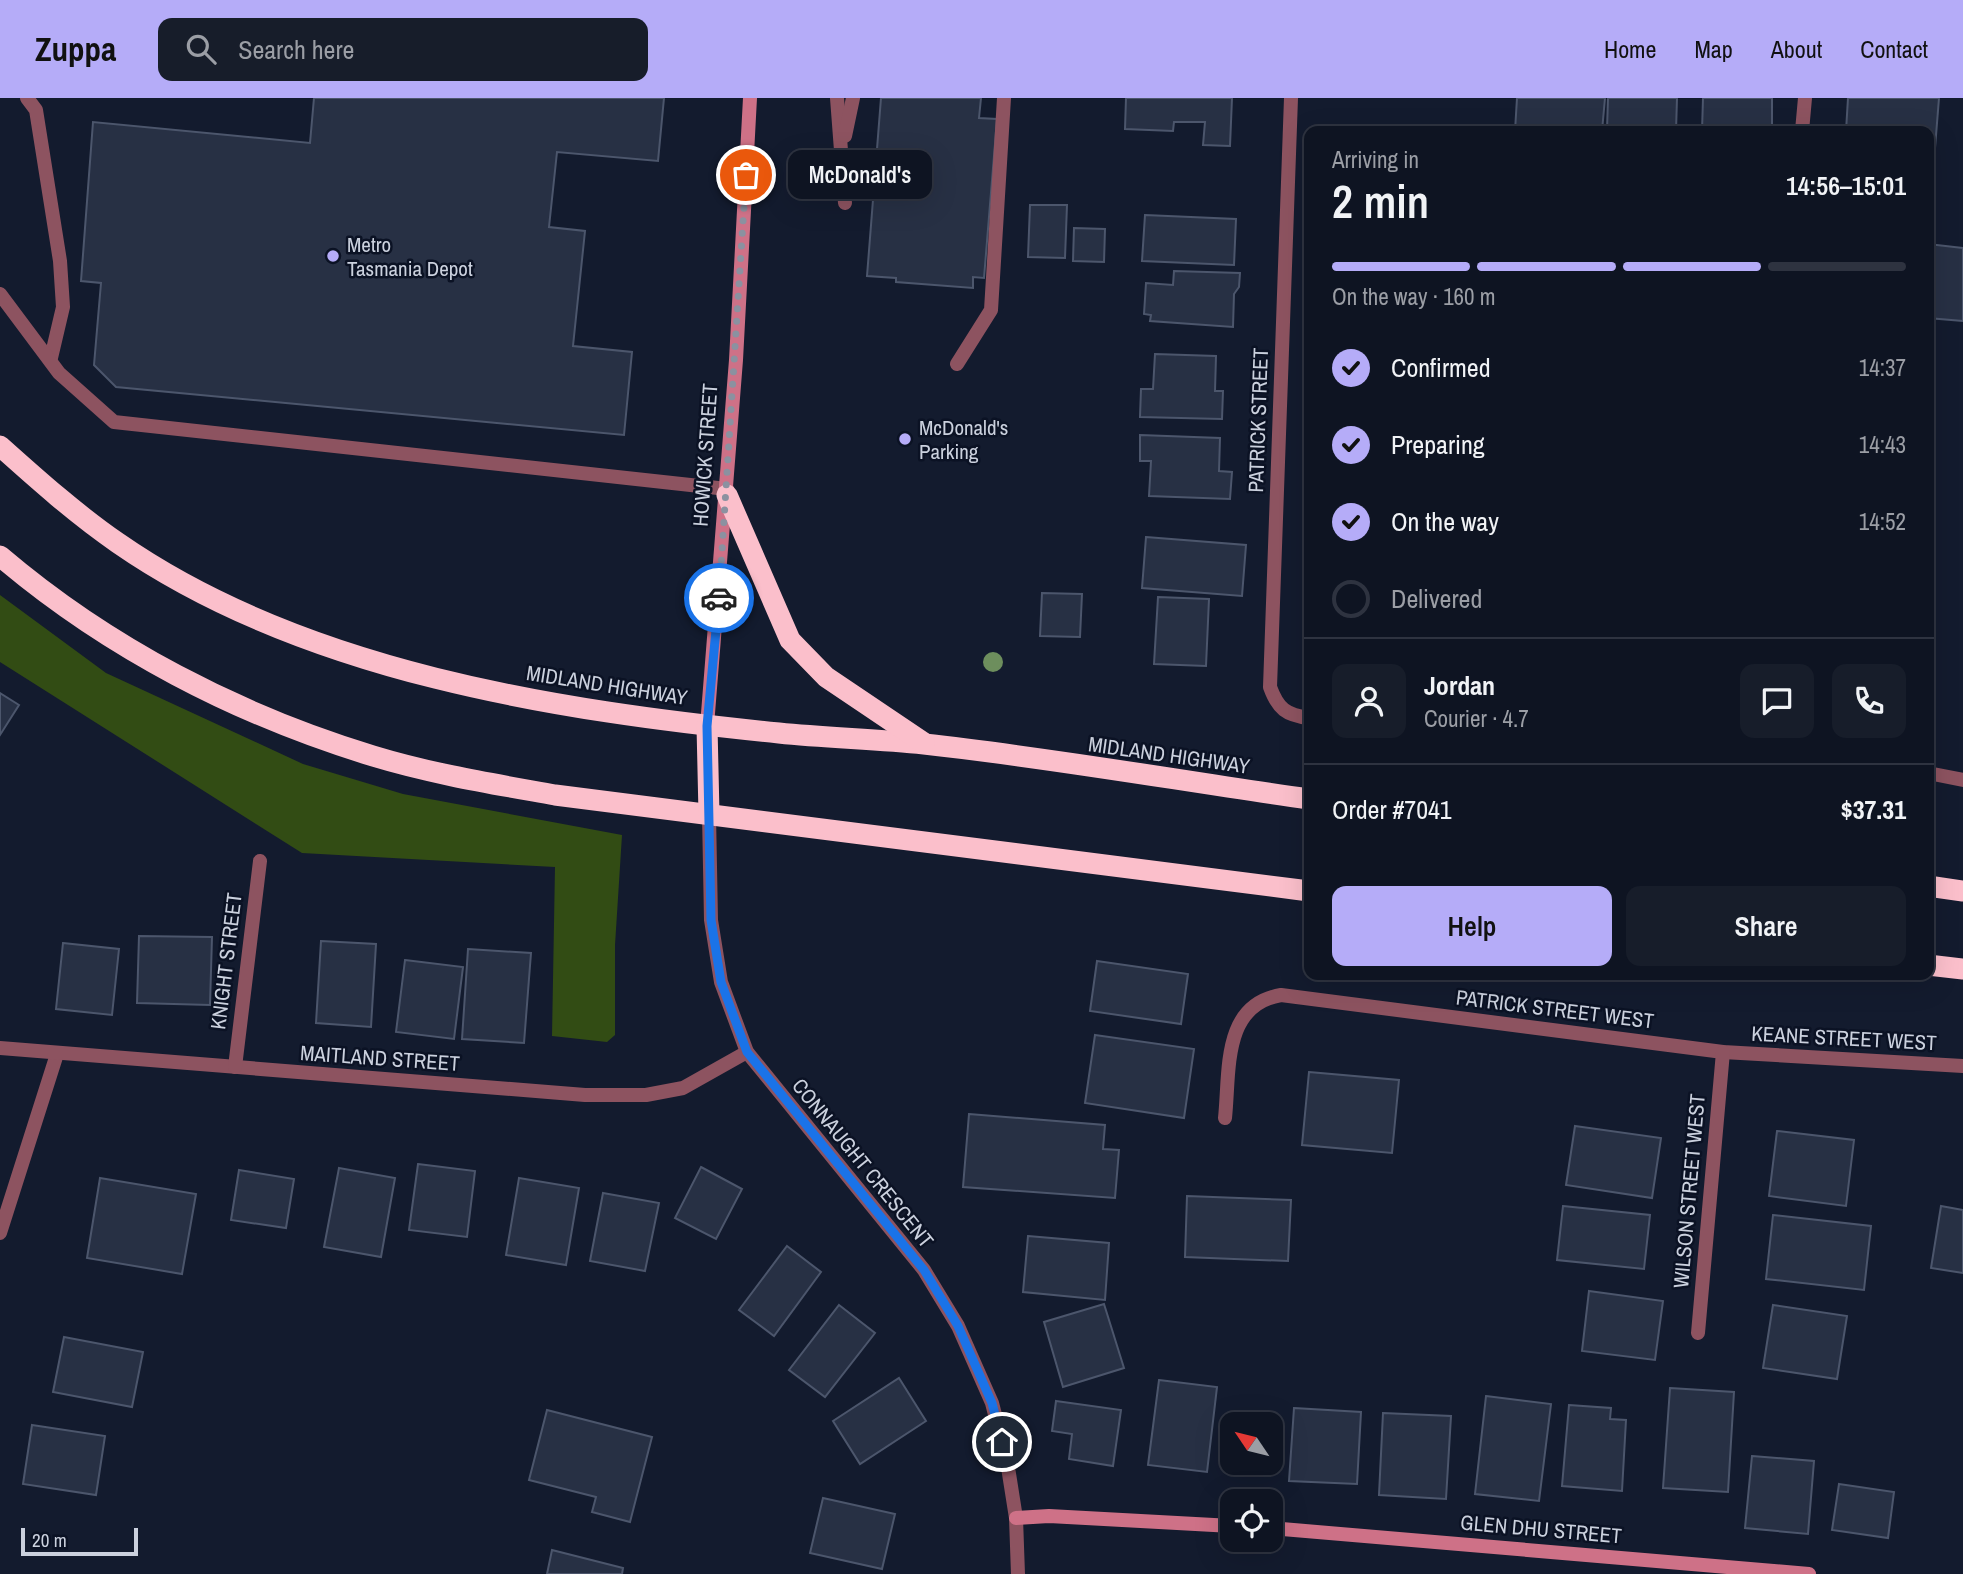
<!DOCTYPE html>
<html lang="en">
<head>
<meta charset="utf-8">
<style>
	:root { --surface:#0e1422; --page:#171d2a; --text:#f1f3f6; --muted:#9b9ea5; --line:#2e3340; --accent:#b5acf8 }
	body { margin:0; font-family:"Archivo Narrow",sans-serif; background:var(--page); color:var(--text); height:100vh; display:flex; flex-direction:column; font-size:26px; white-space:nowrap }
	* { box-sizing:border-box; margin:0 }
	p { font-size:23px; color:var(--muted) }
	.icon { flex:none; width:38px; height:38px; fill:none; stroke:currentColor; stroke-width:2; stroke-linecap:round; stroke-linejoin:round }
	.map { position:relative; flex:1; overflow:hidden }
	.side { position:absolute; left:1304px; top:28px; width:630px; height:854px; display:flex; flex-direction:column; background:var(--surface); border-radius:14px; box-shadow:0 7px 28px #0002,0 0 0 2px var(--line) }
	.side>* { flex:none }
	.needle { width:46px; rotate:305deg }
	.tools { position:absolute; left:1220px; top:1314px; display:grid; gap:14px }
	.tools a { display:grid; place-items:center; width:63px; height:63px; border-radius:14px; background:var(--surface); box-shadow:0 7px 28px #0002,0 0 0 2px var(--line); font-size:35px }
	.scale { position:absolute; left:21px; bottom:18px; width:117px; box-sizing:border-box; padding-left:7px; border:4px solid #cbd1de; border-top:0; font-size:19px; line-height:24px; white-space:nowrap; color:#cbd1de; -webkit-text-stroke:5px #0b1224; paint-order:stroke }
	.pin { position:absolute; display:grid; place-items:center; width:60px; height:60px; color:#fff; margin:-30px; border:4px solid #fff; border-radius:50%; box-shadow:0 2px 7px #0007 }
	.courier { position:absolute; display:grid; place-items:center; width:70px; height:70px; margin:-35px; border:5px solid #1a73e8; border-radius:50%; background:#fff; color:#222; box-shadow:0 2px 9px #0007 }
	.bubble { position:absolute; height:49px; border-radius:14px; background:var(--surface); box-shadow:0 7px 28px #0002,0 0 0 2px var(--line); font-size:23px; font-weight:600; line-height:49px; text-align:center }
	.overview em { font-style:normal; font-weight:600 }
	.overview div { display:flex; flex-direction:column-reverse }
	.overview { display:flex; align-items:center; justify-content:space-between; height:119px; padding:0 28px }
	h1 { font-size:46px; font-weight:600; line-height:52px }
	.bar { display:grid; grid-template-columns:repeat(4,1fr); gap:10px 7px; align-content:center; height:84px; padding:0 28px }
	.bar i { height:9px; border-radius:5px; background:var(--line) }
	.bar .on { background:var(--accent) }
	.bar p { grid-column:span 4 }
	.line { display:flex; align-items:center; gap:18px; padding:0 28px; border-top:2px solid var(--line) }
	.line div { flex:1 }
	.round { display:grid; place-items:center; flex:none; width:74px; height:74px; border-radius:14px; background:var(--page) }
	ol { padding:0 28px; list-style:none }
	li { display:flex; align-items:center; gap:21px; height:77px }
	li p { margin-inline-start:auto }
	li .icon { padding:7px; border-radius:50%; background:var(--accent); color:#111; stroke-width:4 }
	li:last-child { color:var(--muted) }
	li i { width:38px; height:38px; border:4px solid var(--line); border-radius:50% }
	.action { display:flex; gap:14px; margin-top:auto; padding:14px 28px }
	.action a { flex:1; height:80px; border-radius:14px; background:var(--accent); color:#111; font-size:28px; font-weight:600; line-height:80px; text-align:center }
	.action a+a { background:var(--page); color:var(--text) }
	header { display:flex; align-items:center; gap:42px; box-sizing:border-box; height:98px; padding:0 35px; background:var(--accent); color:#111 }
	header strong { font-size:33px }
	nav { display:flex; gap:38px; margin-inline-start:auto; font-size:24px }
	.search { width:490px; height:63px; background:var(--page); display:flex; align-items:center; gap:18px; box-sizing:border-box; padding:0 24px; border-radius:14px; color:var(--muted); font-size:26px }
	.map>svg:first-child { display:block }
	.green { fill:#324c14 }
	.building { fill:#273044; stroke:#4c566c; stroke-width:2 }
	.lines { fill:none; stroke-linecap:round; stroke-linejoin:round }
	.lane { stroke:#8d5360; stroke-width:14 }
	.street { stroke:#8d5360; stroke-width:14 }
	.secondary { stroke:#ce7187; stroke-width:14 }
	.highway { stroke:#fbbfcb; stroke-width:21 }
	.tree { fill:#6d8e5d }
	.done { stroke:#8b91a0; stroke-width:7; stroke-dasharray:0 12.6 }
	.route { stroke:#1a73e8; stroke-width:9 }
	.poi-dot { fill:#b5acf8; stroke:#0b1224; stroke-width:2.5 }
	.labels { text-anchor:middle; dominant-baseline:central; stroke-width:5; stroke-linejoin:round; paint-order:stroke }
	.poi-label { font-size:21px; fill:#cbd1de; stroke:#0b1224; text-anchor:start }
	.street-label { font-size:21px; fill:#cbd1de; stroke:#0b1224 }
</style>
</head>
<body>
<header>
<strong>Zuppa</strong>
<div class="search"><svg class="icon" aria-label="search" viewBox="0 0 24 24"><circle cx="10" cy="10" r="6"/><path d="M15 15l6 6"/></svg>Search here</div>
<nav><a>Home</a><a>Map</a><a>About</a><a>Contact</a></nav>
</header>
<div class="map">
<svg width="1963" height="1476" viewBox="0 0 1963 1476">
	<rect width="100%" height="100%" fill="#131b2e"/>
	<polygon class="green" points="0,497 106,575 303,666 403,696 622,737 615,847 615,937 607,944 552,938 555,769 302,755 0,564"/>
	<g class="building">
		<polygon points="314,0 664,0 658,63 557,54 549,129 585,133 573,248 632,254 624,337 116,289 94,267 101,185 81,183 93,24 310,45"/>
		<polygon points="881,0 981,0 979,20 997,21 984,180 973,179 973,190 896,184 896,180 867,178"/>
		<polygon points="1126,0 1232,0 1230,48 1203,47 1205,24 1174,24 1173,33 1125,31"/>
		<polygon points="1517,0 1605,0 1602,33 1515,33"/>
		<polygon points="1608,0 1677,0 1676,33 1607,32"/>
		<polygon points="1703,0 1772,0 1772,33 1702,33"/>
		<polygon points="1848,0 1939,0 1935,50 1928,50 1928,33 1846,33"/>
		<polygon points="1030,107 1067,107 1065,160 1028,159"/>
		<polygon points="1145,117 1236,121 1234,167 1142,163"/>
		<polygon points="1074,130 1105,131 1104,164 1073,163"/>
		<polygon points="1928,146 1963,150 1963,223 1928,220"/>
		<polygon points="1174,173 1240,175 1239,189 1234,196 1233,229 1150,223 1151,217 1144,216 1146,185 1173,187"/>
		<polygon points="1155,256 1216,258 1215,293 1223,293 1222,321 1140,319 1141,291 1153,291"/>
		<polygon points="1140,337 1220,340 1219,373 1232,374 1230,401 1149,398 1151,363 1140,363"/>
		<polygon points="1146,439 1246,447 1242,498 1142,490"/>
		<polygon points="1042,495 1082,496 1080,539 1040,538"/>
		<polygon points="1158,499 1209,501 1206,568 1154,566"/>
		<polygon points="0,595 19,607 0,637"/>
		<polygon points="139,838 212,839 210,907 137,905"/>
		<polygon points="321,843 376,846 371,929 316,925"/>
		<polygon points="63,845 119,851 112,917 56,911"/>
		<polygon points="468,851 531,855 524,945 462,941"/>
		<polygon points="405,862 463,869 454,941 396,934"/>
		<polygon points="1097,863 1188,876 1181,926 1090,913"/>
		<polygon points="1095,937 1194,951 1184,1020 1085,1005"/>
		<polygon points="1309,974 1399,982 1392,1055 1302,1047"/>
		<polygon points="969,1016 1105,1027 1103,1051 1119,1052 1115,1100 963,1089"/>
		<polygon points="1575,1028 1661,1040 1652,1100 1566,1087"/>
		<polygon points="1777,1033 1854,1042 1846,1108 1769,1098"/>
		<polygon points="418,1066 475,1073 467,1139 409,1132"/>
		<polygon points="701,1069 742,1091 716,1141 675,1120"/>
		<polygon points="339,1070 395,1080 381,1159 324,1149"/>
		<polygon points="239,1072 294,1081 286,1130 231,1122"/>
		<polygon points="100,1080 196,1096 182,1176 87,1160"/>
		<polygon points="519,1080 579,1090 566,1167 506,1157"/>
		<polygon points="603,1095 659,1105 645,1173 590,1163"/>
		<polygon points="1187,1098 1291,1102 1288,1163 1185,1159"/>
		<polygon points="1563,1108 1650,1117 1644,1171 1557,1162"/>
		<polygon points="1941,1108 1963,1112 1963,1175 1931,1170"/>
		<polygon points="1773,1117 1871,1128 1864,1192 1766,1181"/>
		<polygon points="1028,1138 1109,1145 1105,1202 1023,1194"/>
		<polygon points="787,1148 821,1174 774,1238 739,1212"/>
		<polygon points="1589,1193 1663,1203 1655,1262 1582,1253"/>
		<polygon points="1104,1206 1124,1270 1063,1289 1044,1224"/>
		<polygon points="839,1207 875,1235 825,1299 789,1272"/>
		<polygon points="1773,1207 1847,1218 1837,1281 1763,1270"/>
		<polygon points="64,1239 143,1254 132,1309 53,1294"/>
		<polygon points="899,1280 926,1323 860,1366 833,1323"/>
		<polygon points="1159,1282 1217,1289 1207,1374 1148,1367"/>
		<polygon points="1670,1290 1734,1294 1728,1394 1663,1390"/>
		<polygon points="1486,1298 1551,1306 1539,1403 1475,1396"/>
		<polygon points="1056,1303 1121,1312 1113,1368 1069,1361 1072,1336 1052,1333"/>
		<polygon points="1569,1307 1611,1310 1610,1321 1626,1322 1622,1393 1562,1388"/>
		<polygon points="1294,1310 1361,1314 1357,1386 1289,1383"/>
		<polygon points="547,1312 652,1339 630,1424 592,1414 596,1399 529,1382"/>
		<polygon points="1383,1315 1451,1318 1446,1401 1379,1397"/>
		<polygon points="32,1327 105,1338 96,1397 23,1386"/>
		<polygon points="1752,1358 1814,1363 1808,1436 1745,1430"/>
		<polygon points="1839,1386 1894,1394 1888,1440 1832,1432"/>
		<polygon points="823,1400 895,1416 882,1471 810,1455"/>
		<polygon points="552,1452 623,1470 622,1476 547,1476"/>
	</g>
	<g class="lines">
		<g class="lane">
			<polyline points="27,0 36,12 60,163 63,209 51,260"/>
			<polyline points="837,0 845,105"/>
			<polyline points="845,38 853,0"/>
			<polyline points="0,196 59,275 114,324 727,391"/>
			<polyline points="957,266 991,212 1004,0"/>
			<polyline points="0,1135 57,956"/>
		</g>
		<g class="street">
			<path d="M 1291,0 L 1270,589 C 1278,611 1286,617 1309,620"/>
			<polyline points="1802,33 1805,0"/>
			<polyline points="1928,675 1963,682"/>
			<polyline points="709,716 711,822 721,884 747,954 924,1172 958,1228 992,1305 1007,1363 1016,1420 1018,1476"/>
			<polyline points="0,950 585,997 646,997 683,990 747,954"/>
			<polyline points="235,969 260,763"/>
			<path d="M 1225,1020 C 1230,972 1222,907 1281,897 L 1723,954 L 1963,968"/>
			<polyline points="1698,1235 1723,954"/>
		</g>
		<g class="secondary">
			<polyline points="707,628 736,262 750,0"/>
			<polyline points="1016,1420 1049,1418 1232,1428"/>
			<polyline points="1270,1430 1809,1476"/>
		</g>
		<g class="highway">
			<path d="M 0,348 C 38,382 76,416 118,445 C 304,574 558,613 779,635 C 827,640 876,641 924,646 C 1053,660 1181,683 1309,701"/>
			<polyline points="727,397 790,542 826,579 924,645"/>
			<path d="M 0,458 C 108,550 238,617 373,658 C 432,676 494,686 555,697 L 1309,793"/>
			<polyline points="707,628 709,716"/>
			<polyline points="1928,788 1963,793"/>
			<polyline points="1928,867 1963,871"/>
		</g>
	</g>
	<circle class="tree" cx="993" cy="564" r="10"/>
	<g class="lines">
		<polyline class="done" points="719,500 746,77"/>
		<polyline class="route" points="719,500 707,628 711,822 721,884 747,954 924,1172 958,1228 992,1305 1002,1344"/>
	</g>
	<g class="poi-dot">
		<circle cx="333" cy="158" r="7"/>
		<circle cx="905" cy="341" r="7"/>
	</g>
	<g class="labels">
		<g class="poi-label">
			<text x="347" y="146">Metro<tspan x="347" dy="24">Tasmania Depot</tspan></text>
			<text x="919" y="329">McDonald's<tspan x="919" dy="24">Parking</tspan></text>
		</g>
		<g class="street-label">
			<text transform="translate(1258 322) rotate(-88)">PATRICK STREET</text>
			<text transform="translate(705 357) rotate(-86)">HOWICK STREET</text>
			<text transform="translate(607 587) rotate(9)">MIDLAND HIGHWAY</text>
			<text transform="translate(1169 657) rotate(8)">MIDLAND HIGHWAY</text>
			<text transform="translate(226 863) rotate(-83)">KNIGHT STREET</text>
			<text transform="translate(1555 911) rotate(7)">PATRICK STREET WEST</text>
			<text transform="translate(1844 940) rotate(3)">KEANE STREET WEST</text>
			<text transform="translate(380 960) rotate(4)">MAITLAND STREET</text>
			<text transform="translate(863 1065) rotate(51)">CONNAUGHT CRESCENT</text>
			<text transform="translate(1689 1093) rotate(-85)">WILSON STREET WEST</text>
			<text transform="translate(1541 1431) rotate(5)">GLEN DHU STREET</text>
		</g>
	</g>
</svg>
<div class="tools">
<a><svg class="needle" viewBox="-14 -14 28 28"><path d="M0-13l5 13h-10z" fill="#e53935"/><path d="M0 13l5-13h-10z" fill="#9b9ea5"/></svg></a>
<a><svg class="icon" aria-label="locate" viewBox="0 0 24 24"><circle cx="12" cy="12" r="6"/><path d="M12 2v4M12 18v4M2 12h4M18 12h4"/></svg></a>
</div>
<div class="scale">20 m</div>
<div class="pin" style="left:746px;top:77px;background:#ea580c"><svg class="icon" aria-label="bag" viewBox="0 0 24 24"><path d="M5 8h14l-1 12H6zM9 8a3 3 0 0 1 6 0"/></svg></div>
<div class="pin" style="left:1002px;top:1344px;background:#1f2937"><svg class="icon" aria-label="home" viewBox="0 0 24 24"><path d="M3 11l9-7 9 7M6 9v11h12V9"/></svg></div>
<div class="courier" style="left:719px;top:500px"><svg class="icon" aria-label="car" viewBox="0 0 24 24"><path d="M5 17H2v-5l4-1 3-4h7l3 4 3 1v5h-3M9 17h6M6 11h13"/><circle cx="7" cy="17" r="2"/><circle cx="17" cy="17" r="2"/></svg></div>
<div class="bubble" style="left:788px;top:52px;width:144px">McDonald's</div>
<section class="side">
<div class="overview"><div><h1>2 min</h1><p>Arriving in</p></div><em>14:56–15:01</em></div>
<div class="bar"><i class="on"></i><i class="on"></i><i class="on"></i><i></i><p>On the way · 160 m</p></div>
<ol>
<li><svg class="icon" aria-label="check" viewBox="0 0 24 24"><path d="M5 12l5 5 9-10"/></svg>Confirmed<p>14:37</p></li>
<li><svg class="icon" aria-label="check" viewBox="0 0 24 24"><path d="M5 12l5 5 9-10"/></svg>Preparing<p>14:43</p></li>
<li><svg class="icon" aria-label="check" viewBox="0 0 24 24"><path d="M5 12l5 5 9-10"/></svg>On the way<p>14:52</p></li>
<li><i></i>Delivered</li>
</ol>
<div class="line" style="height:126px"><a class="round"><svg class="icon" aria-label="person" viewBox="0 0 24 24"><circle cx="12" cy="8" r="4"/><path d="M4 21q1-7 8-7t8 7"/></svg></a><div><b>Jordan</b><p>Courier · 4.7</p></div><a class="round"><svg class="icon" aria-label="chat" viewBox="0 0 24 24"><path d="M4 5h16v11H9l-5 4z"/></svg></a><a class="round"><svg class="icon" aria-label="phone" viewBox="0 0 24 24"><path d="M5 4h4l2 5-3 2q2 4 5 5l2-3 5 2v4C11 20 4 13 5 4z"/></svg></a></div>
<div class="line" style="height:91px"><div>Order #7041</div><b>$37.31</b></div>
<div class="action"><a>Help</a><a>Share</a></div>
</section>
</div>
</body>
</html>
